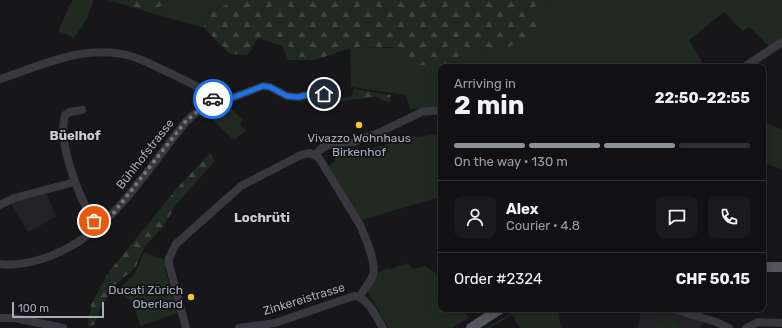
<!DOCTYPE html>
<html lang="en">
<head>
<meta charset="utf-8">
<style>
	:root { --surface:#111113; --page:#1a1a1c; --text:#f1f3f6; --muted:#9c9da0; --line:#303133; --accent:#8c9099 }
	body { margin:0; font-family:Rubik,sans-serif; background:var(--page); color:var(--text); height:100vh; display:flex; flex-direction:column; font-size:15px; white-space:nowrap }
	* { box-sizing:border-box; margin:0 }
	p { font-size:13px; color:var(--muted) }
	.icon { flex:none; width:22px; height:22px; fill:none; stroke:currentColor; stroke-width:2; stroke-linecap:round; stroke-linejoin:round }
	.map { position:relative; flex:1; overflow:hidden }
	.sheet { position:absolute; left:438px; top:64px; width:328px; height:248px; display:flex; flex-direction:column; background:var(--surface); border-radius:8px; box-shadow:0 2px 10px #0003,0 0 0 1px var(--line) }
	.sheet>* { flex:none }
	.scale { position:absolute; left:12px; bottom:10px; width:92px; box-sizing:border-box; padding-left:4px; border:2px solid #a9acb9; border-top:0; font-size:11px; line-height:14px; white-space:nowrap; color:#a9acb9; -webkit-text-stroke:3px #121214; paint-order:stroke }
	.pin { position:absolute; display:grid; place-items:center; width:34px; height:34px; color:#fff; margin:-17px; border:2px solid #fff; border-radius:50%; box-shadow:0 1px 4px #0007 }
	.courier { position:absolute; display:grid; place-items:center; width:40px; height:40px; margin:-20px; border:3px solid #1a73e8; border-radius:50%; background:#fff; color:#222; box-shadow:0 1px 5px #0007 }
	.head em { font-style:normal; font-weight:700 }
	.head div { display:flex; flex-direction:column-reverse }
	.head { display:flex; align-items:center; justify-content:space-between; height:68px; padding:0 16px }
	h1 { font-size:26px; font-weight:700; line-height:30px }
	.bar { display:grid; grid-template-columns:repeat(4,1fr); gap:6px 4px; align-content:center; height:48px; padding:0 16px }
	.bar i { height:5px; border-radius:3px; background:var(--line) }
	.bar .selected { background:var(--accent) }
	.bar p { grid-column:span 4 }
	.line { display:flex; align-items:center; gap:10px; padding:0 16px; border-top:1px solid var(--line) }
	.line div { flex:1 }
	.round { display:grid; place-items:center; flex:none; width:42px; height:42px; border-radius:8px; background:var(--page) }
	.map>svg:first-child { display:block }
	.built { fill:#232326 }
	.green { fill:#212923 }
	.forest { fill:url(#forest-firs) }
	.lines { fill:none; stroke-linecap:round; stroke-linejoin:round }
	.minor { stroke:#38383e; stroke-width:8 }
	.major { stroke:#54555d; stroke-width:10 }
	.done { stroke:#767881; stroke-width:4; stroke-dasharray:0 7.2 }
	.route { stroke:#1a73e8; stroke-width:5 }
	.poi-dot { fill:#f6c732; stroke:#121214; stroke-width:1.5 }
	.labels { text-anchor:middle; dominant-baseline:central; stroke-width:3.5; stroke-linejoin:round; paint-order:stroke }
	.poi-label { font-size:12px; fill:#a9acb9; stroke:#121214 }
	.street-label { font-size:12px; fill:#a9acb9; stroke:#121214 }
	.neighbourhood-label { font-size:13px; font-weight:bold; fill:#caccd5; stroke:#121214 }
</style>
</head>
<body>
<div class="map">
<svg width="782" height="328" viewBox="0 0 782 328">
	<defs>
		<pattern id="forest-firs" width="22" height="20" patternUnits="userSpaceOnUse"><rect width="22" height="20" fill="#212923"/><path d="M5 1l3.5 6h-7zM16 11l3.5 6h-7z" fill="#3e4541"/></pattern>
	</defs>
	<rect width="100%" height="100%" fill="#171719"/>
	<g class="built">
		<polygon points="46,192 56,217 28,232 10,202"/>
		<polygon points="641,309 669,311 704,321 700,328 638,328"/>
	</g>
	<g class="green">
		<polygon points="72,0 94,0 86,21 74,38 58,31"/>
		<polygon points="168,0 231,0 228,4 209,12 204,28 152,13"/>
		<path d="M 549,0 L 782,0 L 782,48 L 752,67 L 744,67 L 771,48 L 749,27 L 743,31 L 724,12 L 689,40 L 705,67 L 441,67 L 441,108 L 410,109 L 406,95 L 351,87 L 350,48 C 401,47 451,51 502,50 Z"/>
		<polygon points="218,102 227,109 230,108 243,120 240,124 246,131 234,140 204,112"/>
		<polygon points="763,121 782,130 782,169 763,163"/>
		<polygon points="441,134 441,197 361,220 327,166 335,162 335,155 381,146 408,135 416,137"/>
		<polygon points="144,252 165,260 165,269 178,313 140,326 134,304 118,289 135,274"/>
		<polygon points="406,263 414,269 424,266 441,276 441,309 464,309 469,318 452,328 389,328 367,291 378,273 388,268 389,270"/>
		<polygon points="518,309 558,309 561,328 520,328 512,315 490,328 486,328"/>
		<polygon points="664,316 681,328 654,328 660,318"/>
	</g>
	<g class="forest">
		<polygon points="108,0 168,0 152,13"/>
		<polygon points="231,0 549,0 539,11 540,33 502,50 461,51 455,63 408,66 392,47 350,48 315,60 288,60 282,46 258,38 248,55 230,54 204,28 209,12 228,4"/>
		<polygon points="354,89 391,95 389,103 376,97 334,102 332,99 351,97"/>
		<polygon points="210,153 215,161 177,203 163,227 145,246 135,268 115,285 100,309 94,325 88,326 91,305 108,273 178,187"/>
	</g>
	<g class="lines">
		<g class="minor">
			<polyline points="744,67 782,42"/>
			<path d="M 0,79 C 43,65 88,42 134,57 C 146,61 158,68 170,73 C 184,80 198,86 211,95 L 212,99 C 204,109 192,114 185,123 C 143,174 110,236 45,258 C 30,263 16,266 0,264"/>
			<polyline points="212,99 229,99 263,86 270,87 287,96 298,97 317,93 335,93"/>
			<path d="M 82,110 L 70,112 L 65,115 C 57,144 81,204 98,227"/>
			<polyline points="315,155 322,148 333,143 354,142 378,133 422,112 441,110"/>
			<polyline points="0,205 14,198 75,182"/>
			<polyline points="674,309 716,322 729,328"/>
			<polyline points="0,318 14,318 63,328"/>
			<path d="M 186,328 L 169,264 L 169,258 L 176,244 L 241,186 L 301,155 L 310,153 L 319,158 L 360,225 C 365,237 377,263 373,275 C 370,283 363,289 360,297"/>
			<path d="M 239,328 L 275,323 L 354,296 C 368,297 376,317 383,328"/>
			<polyline points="746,328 758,322 782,323"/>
		</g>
		<g class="major">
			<polyline points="763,267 782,267"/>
			<polyline points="471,328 500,309"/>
		</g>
	</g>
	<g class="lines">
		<polyline class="done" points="94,221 98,227 112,215 186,121 213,99"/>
		<polyline class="route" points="213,99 229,99 263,86 270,87 287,96 298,97 316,93 324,94"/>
	</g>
	<g class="poi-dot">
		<circle cx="359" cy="125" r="4"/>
		<circle cx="191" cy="297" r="4"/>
	</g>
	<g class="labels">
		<g class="poi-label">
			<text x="359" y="138">Vivazzo Wohnhaus<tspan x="359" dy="14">Birkenhof</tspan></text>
			<text x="183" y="290" text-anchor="end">Ducati Zürich<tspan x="183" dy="14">Oberland</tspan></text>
		</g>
		<g class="street-label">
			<text transform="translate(145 154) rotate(-52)">Bühlhofstrasse</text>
			<text transform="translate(304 299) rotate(-17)">Zinkereistrasse</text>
		</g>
		<g class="neighbourhood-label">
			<text x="75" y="135">Büelhof</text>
			<text x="262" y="217">Lochrüti</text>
		</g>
	</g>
</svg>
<div class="scale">100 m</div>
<div class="pin" style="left:94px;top:221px;background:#ea580c"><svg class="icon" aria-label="bag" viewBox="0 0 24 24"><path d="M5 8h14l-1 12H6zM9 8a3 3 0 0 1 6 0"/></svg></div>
<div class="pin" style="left:324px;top:94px;background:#1f2937"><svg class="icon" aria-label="home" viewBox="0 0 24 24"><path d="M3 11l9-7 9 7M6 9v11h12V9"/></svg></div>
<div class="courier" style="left:213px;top:99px"><svg class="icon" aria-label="car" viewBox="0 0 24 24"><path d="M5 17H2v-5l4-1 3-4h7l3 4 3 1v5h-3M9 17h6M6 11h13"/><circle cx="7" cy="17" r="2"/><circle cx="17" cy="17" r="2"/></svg></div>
<section class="sheet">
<div class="head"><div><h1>2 min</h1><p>Arriving in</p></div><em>22:50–22:55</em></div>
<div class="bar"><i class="selected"></i><i class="selected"></i><i class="selected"></i><i></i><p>On the way · 130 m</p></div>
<div class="line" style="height:72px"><a class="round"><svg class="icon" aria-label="person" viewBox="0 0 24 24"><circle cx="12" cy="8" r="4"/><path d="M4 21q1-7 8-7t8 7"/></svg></a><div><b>Alex</b><p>Courier · 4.8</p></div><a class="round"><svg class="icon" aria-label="chat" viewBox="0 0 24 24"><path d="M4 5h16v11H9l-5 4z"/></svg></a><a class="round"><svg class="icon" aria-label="phone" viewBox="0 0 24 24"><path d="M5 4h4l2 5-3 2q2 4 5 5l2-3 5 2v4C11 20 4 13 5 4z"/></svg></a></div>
<div class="line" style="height:52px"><div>Order #2324</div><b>CHF 50.15</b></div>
</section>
</div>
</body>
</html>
